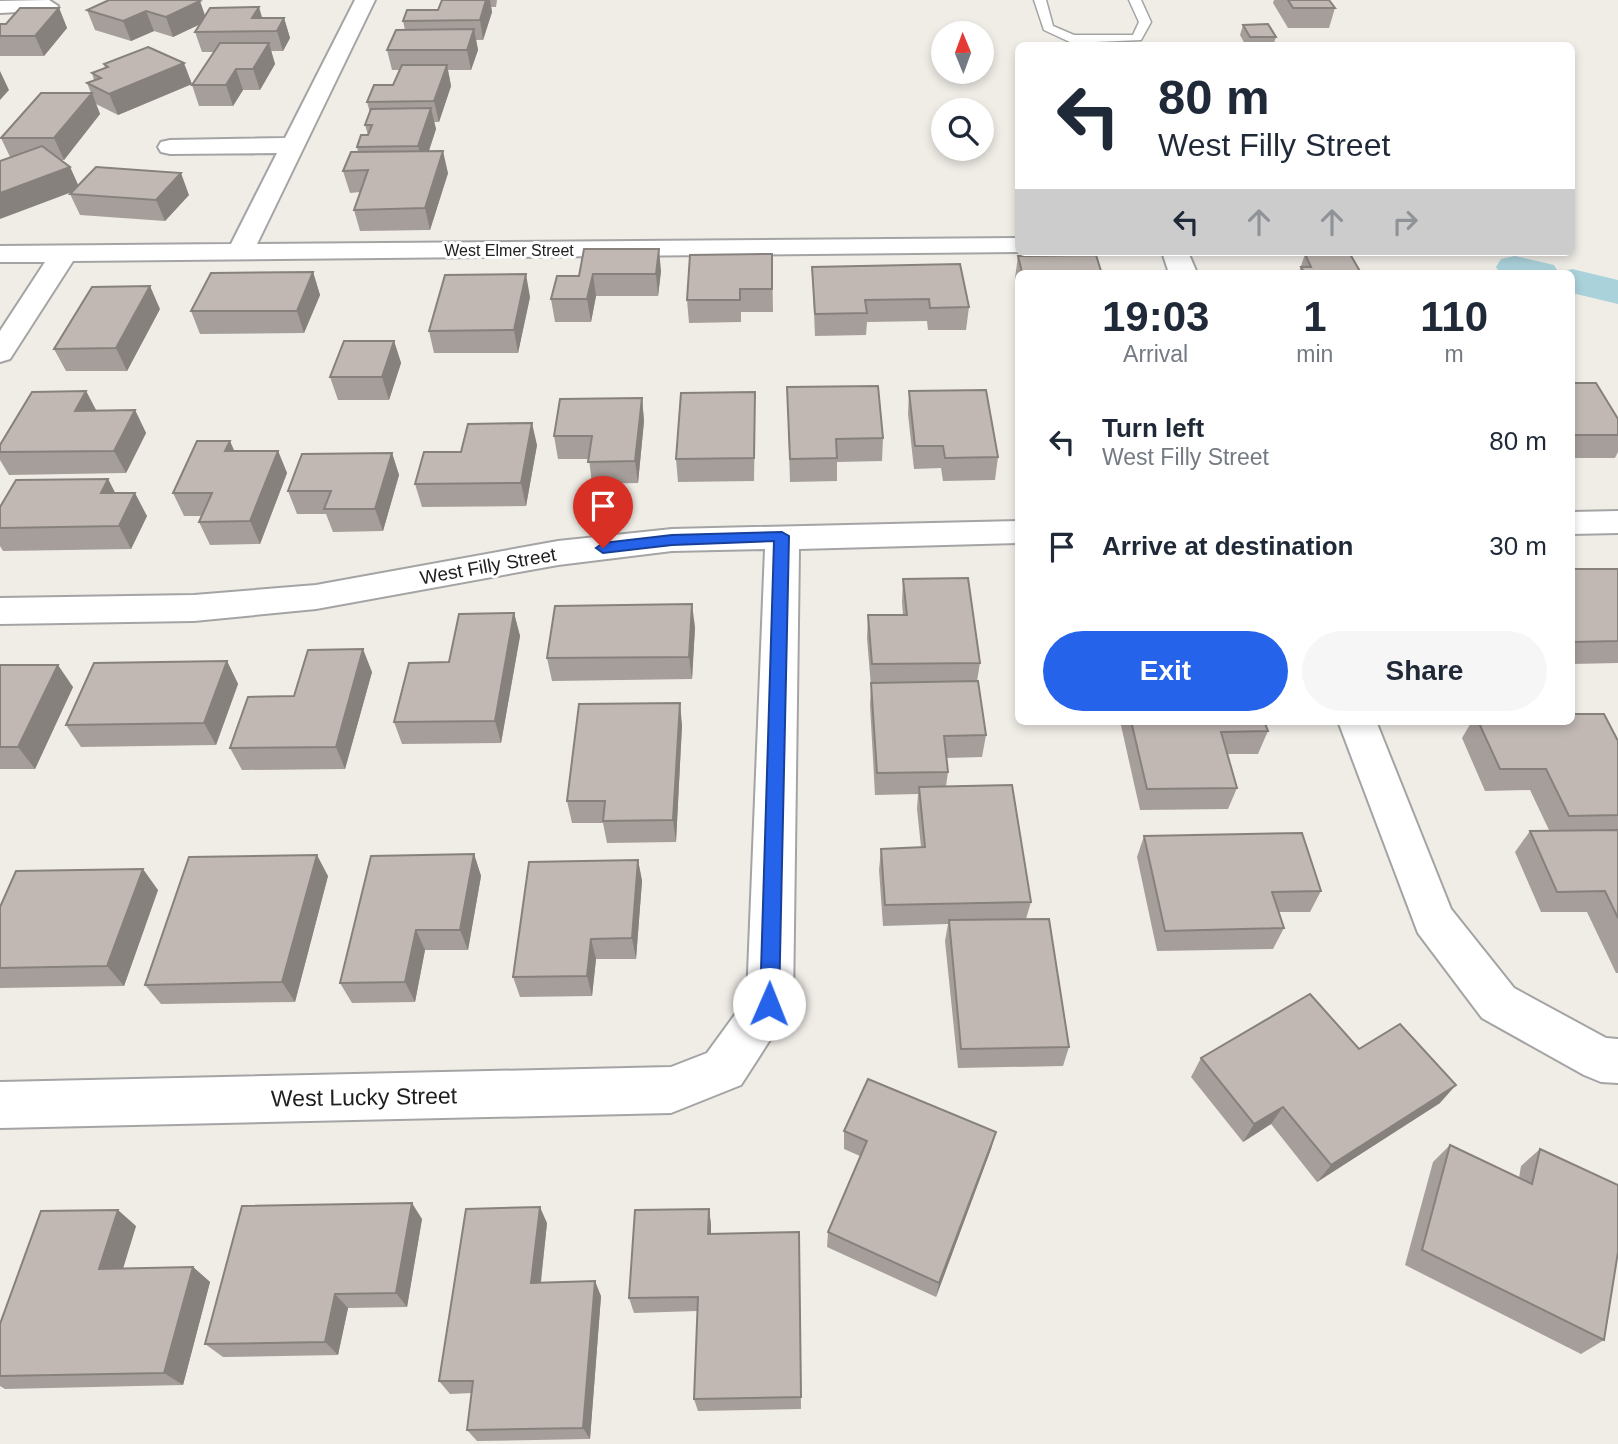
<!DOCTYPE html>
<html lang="en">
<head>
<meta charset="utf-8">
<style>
  :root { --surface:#fff; --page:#f6f6f7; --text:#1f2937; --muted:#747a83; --accent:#2563eb }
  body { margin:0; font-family:Arial,sans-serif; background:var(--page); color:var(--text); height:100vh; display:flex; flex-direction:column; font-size:26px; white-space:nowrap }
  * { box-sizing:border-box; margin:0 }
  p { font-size:23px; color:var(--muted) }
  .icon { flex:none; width:38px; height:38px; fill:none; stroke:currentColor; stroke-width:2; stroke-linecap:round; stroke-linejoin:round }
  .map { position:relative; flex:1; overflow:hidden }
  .side { position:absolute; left:1015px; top:270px; width:560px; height:455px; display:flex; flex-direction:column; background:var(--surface); border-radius:10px; box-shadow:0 4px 10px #0003 }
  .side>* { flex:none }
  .hud { position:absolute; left:1015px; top:42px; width:560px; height:214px; border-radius:10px; box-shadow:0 4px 10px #0003; background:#fff; color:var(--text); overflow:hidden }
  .needle { width:46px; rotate:359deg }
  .buttons { position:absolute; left:931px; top:21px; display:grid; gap:14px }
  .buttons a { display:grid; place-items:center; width:63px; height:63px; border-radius:50%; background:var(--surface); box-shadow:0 4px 10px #0003; font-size:35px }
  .pin { position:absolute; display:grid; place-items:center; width:60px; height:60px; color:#fff; margin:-72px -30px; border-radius:50% 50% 50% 0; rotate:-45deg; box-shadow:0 0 7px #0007 }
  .pin .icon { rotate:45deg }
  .me { position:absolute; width:77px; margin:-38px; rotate:1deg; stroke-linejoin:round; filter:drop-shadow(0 0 5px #0008) }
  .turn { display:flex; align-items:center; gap:24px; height:147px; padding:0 28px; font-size:32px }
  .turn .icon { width:91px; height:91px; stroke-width:2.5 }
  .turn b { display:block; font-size:49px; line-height:60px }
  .lanes { display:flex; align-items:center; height:66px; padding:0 28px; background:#0003; justify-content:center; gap:35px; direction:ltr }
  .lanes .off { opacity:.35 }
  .eta { display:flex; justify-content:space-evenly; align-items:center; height:119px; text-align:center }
  .eta b { font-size:42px; font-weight:700; line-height:49px }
  .action { display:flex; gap:14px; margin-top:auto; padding:14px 28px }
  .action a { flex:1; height:80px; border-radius:42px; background:var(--accent); color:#fff; font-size:28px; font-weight:700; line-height:80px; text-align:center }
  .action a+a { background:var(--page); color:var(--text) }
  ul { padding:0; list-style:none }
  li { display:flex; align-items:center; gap:21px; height:105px; padding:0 28px }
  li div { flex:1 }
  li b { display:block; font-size:26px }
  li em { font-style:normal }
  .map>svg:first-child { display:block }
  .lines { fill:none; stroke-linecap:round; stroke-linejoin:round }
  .canal { fill:#aad2db; fill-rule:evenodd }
  .lane-casing { stroke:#a4a4a4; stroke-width:3 }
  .street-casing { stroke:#a4a4a4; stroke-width:4 }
  .lane { fill:#fff; fill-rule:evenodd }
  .street { fill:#fff; fill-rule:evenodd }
  .wall { fill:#a69e9a }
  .shaded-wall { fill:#87817d }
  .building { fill:#c1b8b3; stroke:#87817d; stroke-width:2 }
  .route { fill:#2563eb; stroke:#184099; stroke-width:2 }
  .labels { text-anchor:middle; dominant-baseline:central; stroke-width:6; stroke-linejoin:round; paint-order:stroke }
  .far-street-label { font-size:16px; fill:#202020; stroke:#fff }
  .street-label { font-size:19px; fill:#202020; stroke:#fff }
  .near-street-label { font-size:23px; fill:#202020; stroke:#fff }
</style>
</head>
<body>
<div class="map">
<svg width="1618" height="1444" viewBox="0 0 1618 1444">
  <rect width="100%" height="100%" fill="#f0ede7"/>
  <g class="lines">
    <path class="canal" d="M1515 256 1554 265 1559 273 1572 269 1618 280V304L1572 293V273H1500L1496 267 1501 259Z"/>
    <defs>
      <path id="lane" d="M1034 0H1046L1053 26 1074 35H1133L1139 22 1129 0H1141L1151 22 1141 40 1072 43 1044 30Z"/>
      <g id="street">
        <path d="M49 0 58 6 55 10 0 13V1Z"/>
        <path d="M355 0H375L257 244 1018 238V252H1026L73 261 10 359 0 362V331L45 262H0V246L231 244 277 153 170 154 161 152 158 147 161 142 170 140 285 138Z"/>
        <path d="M1162 252H1188L1197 273H1169Z"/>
        <path d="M1618 511V533L1572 534V512Z"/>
        <path d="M1018 521V543L799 549 793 1004 741 1085 671 1113 0 1128V1082L671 1067 707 1053 747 998 765 549 672 551 558 565 316 609 194 621 0 624V598L194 595 316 585 558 541 672 529Z"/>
        <path d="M1338 721H1376L1451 909 1514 988 1606 1038 1618 1039V1083L1601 1082 1584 1075 1482 1018 1418 933Z"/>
      </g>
    </defs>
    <use href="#lane" class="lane-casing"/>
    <use href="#street" class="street-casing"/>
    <use href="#lane" class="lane"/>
    <use href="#street" class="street"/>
  </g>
  <g class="wall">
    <path d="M109 0 205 16 284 18 290 38 283 51H271L275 64 260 90H243L233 106H199L192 85 214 52H202L195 32 200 24 173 37 154 31 131 41 95 30 87 10Z"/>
    <path d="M442 0H497L496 7H491L492 12 483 40H476L478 50 471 70H448L451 86 439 122H434L436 129 429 151 448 173 430 230 360 231 354 210 360 192 350 193 343 171 358 152 357 147 368 135 365 125 370 113 367 102 393 85 399 70H392L387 50 405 30 403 21 438 10Z"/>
    <path d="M1274 0H1329L1335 8 1329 28H1288L1273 3Z"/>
    <path d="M59 8 67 28 44 56H0V24H6Z"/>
    <path d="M1243 25 1276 37 1273 46H1246L1240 35Z"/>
    <path d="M104 64 192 84 118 115 96 104 100 114 64 160H60L70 167 78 185 189 195 165 221 80 215 70 194 72 192 10 157 1 138 91 93 87 83 94 80 92 73 105 68Z"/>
    <path d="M584 249 661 271 658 296H596L591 322H555L551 299 579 276Z"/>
    <path d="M772 254 773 312H741V322L689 323 687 300Z"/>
    <path d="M1305 254 1361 273H1275L1299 272Z"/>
    <path d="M1018 256 1101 271V273H1018V294L1015 278Z"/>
    <path d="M812 267 969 307 966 330H928L927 321 867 322 866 335 815 336Z"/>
    <path d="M313 272 320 295 304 333 200 334 191 311Z"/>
    <path d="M530 297 518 353H434L429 331Z"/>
    <path d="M160 309 127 371H66L54 349Z"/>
    <path d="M394 341 401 363 389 400H338L330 377Z"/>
    <path d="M1572 383 1618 419V452L1615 458H1572Z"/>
    <path d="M787 387 883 438 882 461 837 462V481L790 482Z"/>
    <path d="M86 391 96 410H135L146 433 126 473 9 475 0 460V445Z"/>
    <path d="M909 391 998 457 995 480 943 481 941 468 914 469 908 414Z"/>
    <path d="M755 392V415L754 481 678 482 676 459Z"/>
    <path d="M642 398 644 421 638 483 592 484 589 459H558L554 436Z"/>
    <path d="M537 445 526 506 422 507 415 484 461 452Z"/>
    <path d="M234 451H278L287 473 260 544 210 545 199 522 202 516H184L173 493Z"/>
    <path d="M392 453 399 475 383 531 333 532 326 514H297L288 491Z"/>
    <path d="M108 479 115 493 147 516 131 549 3 551 0 546V528Z"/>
    <path d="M1572 569H1618V663L1572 664Z"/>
    <path d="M903 579 980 663 977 681 986 735 982 757 946 758 948 772 946 786 1031 902 1026 919 1069 1047 1063 1066 958 1068 945 941 948 924 883 926 879 870 881 849 921 847 917 809 918 794 875 795 870 705 871 687 867 638 868 615H903L902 602Z"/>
    <path d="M514 613 520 636 501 743 402 744 394 722 449 662Z"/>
    <path d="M695 627 692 679 552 681 547 658Z"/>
    <path d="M227 661 238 684 216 745 81 747 66 725Z"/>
    <path d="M0 665 73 687 35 769H0Z"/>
    <path d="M372 672 345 769 242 770 230 748 294 696Z"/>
    <path d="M1120 721H1264L1268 731 1258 754H1227L1237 788 1228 809 1140 810Z"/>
    <path d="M1472 721H1572L1618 741V973H1616L1587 912H1541L1515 852 1530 831 1549 830 1530 790 1485 791 1462 738Z"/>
    <path d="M682 725 676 842 607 843 603 823H572L567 801Z"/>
    <path d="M1144 836 1321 891 1310 912H1279L1284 928 1273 949 1157 951 1137 857Z"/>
    <path d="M474 854 481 876 468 950H425L415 1002 352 1003 340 983Z"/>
    <path d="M638 860 642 881 636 959H596L592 996 520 997 513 977Z"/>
    <path d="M328 876 295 1002 161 1004 145 985Z"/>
    <path d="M158 890 124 986 0 988V907Z"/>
    <path d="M1359 1049 1440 1103 1317 1182 1271 1124 1243 1142 1191 1077 1201 1058Z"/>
    <path d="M844 1131 996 1132 991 1149 936 1297 827 1247 828 1232 860 1156 844 1149Z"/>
    <path d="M1450 1145 1519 1178 1521 1166 1540 1149 1604 1340 1581 1354 1405 1265 1433 1162Z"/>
    <path d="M709 1209 711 1225V1234L799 1232 801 1409 698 1411 694 1399 698 1311 634 1313 629 1298Z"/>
    <path d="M422 1219 407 1307 348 1308 338 1355 223 1357 205 1344Z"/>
    <path d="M547 1223 541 1282 601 1296 590 1439 477 1441 467 1430 472 1393 450 1394 439 1381Z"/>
    <path d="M136 1226 123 1269 193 1267 210 1282 183 1385 5 1389 0 1386V1324Z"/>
  </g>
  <g class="shaded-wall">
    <path d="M486 0H490L492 12 483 40 480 20Z"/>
    <path d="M200 1 207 21 173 37 166 17Z"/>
    <path d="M259 7 265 27 252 18Z"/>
    <path d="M59 8 67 28 44 56 35 36Z"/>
    <path d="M146 11 154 31 131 41 123 21Z"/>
    <path d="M284 18 290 38 283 51 277 31Z"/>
    <path d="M474 29 478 50 471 70 467 50Z"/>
    <path d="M269 43 275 64 260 90 253 69Z"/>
    <path d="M184 63 192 84 118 115 109 94Z"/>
    <path d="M447 65 451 86 439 122 434 101Z"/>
    <path d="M236 69 243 90 233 106 226 85Z"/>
    <path d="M0 71 9 90 0 100Z"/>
    <path d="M92 93 100 114 64 160 54 138Z"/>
    <path d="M431 108 436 129 423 168 418 146Z"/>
    <path d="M443 151 448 173 430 230 425 208Z"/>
    <path d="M70 167 80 189 0 219V193Z"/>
    <path d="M181 173 189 195 165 221 156 200Z"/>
    <path d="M659 249 661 271 658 296 656 274Z"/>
    <path d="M313 272 320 295 304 333 297 311Z"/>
    <path d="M526 274 530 297 518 353 514 330Z"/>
    <path d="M593 274 596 296 591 322 587 299Z"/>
    <path d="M150 286 160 309 127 371 116 348Z"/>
    <path d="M394 341 401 363 389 400 382 377Z"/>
    <path d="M86 391 98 414 75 411Z"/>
    <path d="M642 398 644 421 638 483 635 461Z"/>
    <path d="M135 410 146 433 126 473 114 451Z"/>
    <path d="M532 423 537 445 526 506 521 483Z"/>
    <path d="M230 441 240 464 225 451Z"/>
    <path d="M278 451 287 473 260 544 250 521Z"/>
    <path d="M392 453 399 475 383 531 375 509Z"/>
    <path d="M108 479 120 502 101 493Z"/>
    <path d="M135 493 147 516 131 549 119 526Z"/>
    <path d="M692 604 695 627 692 679 689 657Z"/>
    <path d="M514 613 520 636 501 743 495 721Z"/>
    <path d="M363 649 372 672 345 769 336 747Z"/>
    <path d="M227 661 238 684 216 745 204 723Z"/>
    <path d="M58 665 73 687 35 769 18 747Z"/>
    <path d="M680 703 682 725 676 842 673 820Z"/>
    <path d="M474 854 481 876 468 950 460 930Z"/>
    <path d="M317 855 328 876 295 1002 282 982Z"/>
    <path d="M638 860 642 881 636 959 632 938Z"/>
    <path d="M143 869 158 890 124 986 107 966Z"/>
    <path d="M416 930 425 950 415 1002 405 982Z"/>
    <path d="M591 939 596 959 592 996 587 976Z"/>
    <path d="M1456 1085 1440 1103 1317 1182 1331 1165Z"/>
    <path d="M1283 1107 1271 1124 1243 1142 1254 1124Z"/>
    <path d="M996 1132 991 1149 936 1297 939 1283Z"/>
    <path d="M412 1203 422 1219 407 1307 396 1293Z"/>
    <path d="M540 1207 547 1223 539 1297 531 1283Z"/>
    <path d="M709 1209 711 1225V1249L708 1234Z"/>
    <path d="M118 1210 136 1226 118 1284 99 1269Z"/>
    <path d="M193 1267 210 1282 183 1385 164 1373Z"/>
    <path d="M595 1281 601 1296 590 1439 583 1428Z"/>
    <path d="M335 1294 348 1308 338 1355 325 1342Z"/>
  </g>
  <g class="building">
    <path d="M109 0H196L200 1 166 17 146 11 123 21 87 10Z"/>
    <path d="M442 0H486L480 20 403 21 407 10H438Z"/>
    <path d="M1288 0H1329L1335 8H1293Z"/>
    <path d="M259 7 252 18H284L277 31 195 32 210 8Z"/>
    <path d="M20 8H59L35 36H0V24H6Z"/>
    <path d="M1268 24 1276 37H1250L1243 25Z"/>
    <path d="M474 29 467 50H387L396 30Z"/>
    <path d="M220 43H269L253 69H236L226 85H192Z"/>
    <path d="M148 47 184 63 109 94 87 83 101 78 92 73 108 67 104 64Z"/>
    <path d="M402 65H447L434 101 367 102 374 85H393Z"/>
    <path d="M41 93H92L54 138H1Z"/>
    <path d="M431 108 418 146 357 147 361 135H368L372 125H365L371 109Z"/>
    <path d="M42 146 70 167 0 193V161Z"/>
    <path d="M443 151 425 208 354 210 368 170 343 171 351 152Z"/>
    <path d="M96 167 181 173 156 200 70 194Z"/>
    <path d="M584 249H659L656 274H593L587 299H551L557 276H579Z"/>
    <path d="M772 254V289H740V300H687L690 255Z"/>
    <path d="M1305 254H1350L1361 273H1276L1275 272H1304L1301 267H1311Z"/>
    <path d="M1096 255 1101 271 1096 273H1026V272H1022L1018 256Z"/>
    <path d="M960 264 969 307 930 308 929 299 865 300 867 313 815 314 812 267Z"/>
    <path d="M313 272 297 311H191L211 273Z"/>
    <path d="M526 274 514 330 429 331 445 275Z"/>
    <path d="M150 286 116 348 54 349 92 287Z"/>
    <path d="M344 341H394L382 377H330Z"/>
    <path d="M1572 383H1596L1618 419V435H1572Z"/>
    <path d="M878 386 883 438 836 439 837 458 790 459 787 387Z"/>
    <path d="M986 390 998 457 945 458 943 446H915L909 391Z"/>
    <path d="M86 391 75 411 135 410 114 451 0 452V445L32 392Z"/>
    <path d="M755 392 754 458 676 459 681 393Z"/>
    <path d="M642 398 635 461 588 462 592 436H554L560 399Z"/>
    <path d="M532 423 521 483 415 484 424 452H461L468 424Z"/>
    <path d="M197 441H230L225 451H278L250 521 199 522 212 493H173Z"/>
    <path d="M392 453 375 509H324L331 491H288L302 454Z"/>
    <path d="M108 479 101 493H135L119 526 0 528V507L16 480Z"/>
    <path d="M1572 569H1618V641L1572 642Z"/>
    <path d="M968 578 980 663 872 664 868 615H907L903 579Z"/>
    <path d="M692 604 689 657 547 658 555 606Z"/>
    <path d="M514 613 495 721 394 722 409 663 449 662 459 614Z"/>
    <path d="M363 649 336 747 230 748 248 697 294 696 308 650Z"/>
    <path d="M227 661 204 723 66 725 94 663Z"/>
    <path d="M0 665H58L18 747H0Z"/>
    <path d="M978 681 986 735 944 736 948 772 877 773 871 683Z"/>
    <path d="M680 703 673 820 603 821 605 801H567L579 704Z"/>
    <path d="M1572 714H1604L1618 741V815L1569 816 1546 769H1500L1478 721H1572Z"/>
    <path d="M1131 721H1264L1268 731 1221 732 1237 788 1147 789Z"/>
    <path d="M1012 785 1031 902 885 905 881 849 925 847 919 787Z"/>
    <path d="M1618 830V918L1605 891 1557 892 1530 831Z"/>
    <path d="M1302 833 1321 891 1272 892 1284 928 1165 931 1144 836Z"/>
    <path d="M474 854 460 930H416L405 982 340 983 371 856Z"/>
    <path d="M317 855 282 982 145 985 189 857Z"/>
    <path d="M638 860 632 938 591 939 587 976 513 977 529 862Z"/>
    <path d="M143 869 107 966 0 968V907L16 871Z"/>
    <path d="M1049 919 1069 1047 961 1049 949 920Z"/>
    <path d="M1310 994 1359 1049 1400 1024 1456 1085 1331 1165 1283 1107 1254 1124 1201 1058Z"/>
    <path d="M868 1079 996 1132 939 1283 828 1232 867 1141 844 1131Z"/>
    <path d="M1450 1145 1532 1184 1540 1149 1618 1185V1252L1604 1340 1422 1250Z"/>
    <path d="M412 1203 396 1293 335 1294 325 1342 205 1344 242 1206Z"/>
    <path d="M540 1207 531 1283 595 1281 583 1428 467 1430 473 1381H439L466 1209Z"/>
    <path d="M709 1209 708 1234 799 1232 801 1397 694 1399 698 1297 629 1298 635 1210Z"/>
    <path d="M118 1210 99 1269 193 1267 164 1373 0 1376V1324L41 1211Z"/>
  </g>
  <path class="route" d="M782 532 789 536 779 1004 776 1010 769 1012 763 1010 760 1004 774 541 672 545 603 553 596 548 603 543 672 535Z"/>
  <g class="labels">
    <g class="far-street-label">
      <text x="509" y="250">West Elmer Street</text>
    </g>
    <g class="street-label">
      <text transform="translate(488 566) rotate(-10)">West Filly Street</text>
    </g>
    <g class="near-street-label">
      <text transform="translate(364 1097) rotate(-1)">West Lucky Street</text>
    </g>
  </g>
</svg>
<div class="buttons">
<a><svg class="needle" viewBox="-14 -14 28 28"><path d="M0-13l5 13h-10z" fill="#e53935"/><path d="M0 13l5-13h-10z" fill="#747a83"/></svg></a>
<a><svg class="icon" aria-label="search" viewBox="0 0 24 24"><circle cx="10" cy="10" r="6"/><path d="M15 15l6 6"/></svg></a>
</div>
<div class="pin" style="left:603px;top:548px;background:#d93025"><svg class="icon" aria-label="arrive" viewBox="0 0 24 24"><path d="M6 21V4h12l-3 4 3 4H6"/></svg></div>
<svg class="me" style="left:769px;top:1004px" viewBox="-20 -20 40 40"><circle r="19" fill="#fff"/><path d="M0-13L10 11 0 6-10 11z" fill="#2563eb"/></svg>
<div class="hud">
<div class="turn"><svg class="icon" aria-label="left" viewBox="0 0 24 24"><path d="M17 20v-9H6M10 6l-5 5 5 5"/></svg><div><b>80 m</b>West Filly Street</div></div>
<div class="lanes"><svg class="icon" aria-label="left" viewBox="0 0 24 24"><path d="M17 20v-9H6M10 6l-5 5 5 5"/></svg><svg class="icon off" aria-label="ahead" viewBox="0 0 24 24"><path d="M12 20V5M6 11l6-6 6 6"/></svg><svg class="icon off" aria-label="ahead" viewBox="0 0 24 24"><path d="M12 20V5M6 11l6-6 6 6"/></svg><svg class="icon off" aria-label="right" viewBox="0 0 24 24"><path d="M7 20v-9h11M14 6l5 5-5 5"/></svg></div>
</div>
<section class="side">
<div class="eta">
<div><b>19:03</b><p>Arrival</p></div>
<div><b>1</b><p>min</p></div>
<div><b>110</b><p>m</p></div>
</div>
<ul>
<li><svg class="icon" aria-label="left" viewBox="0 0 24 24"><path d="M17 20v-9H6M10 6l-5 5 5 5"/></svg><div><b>Turn left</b><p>West Filly Street</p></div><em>80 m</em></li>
<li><svg class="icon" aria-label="arrive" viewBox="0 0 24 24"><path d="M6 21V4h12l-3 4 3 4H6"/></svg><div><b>Arrive at destination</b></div><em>30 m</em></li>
</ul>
<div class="action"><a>Exit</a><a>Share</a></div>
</section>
</div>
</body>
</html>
